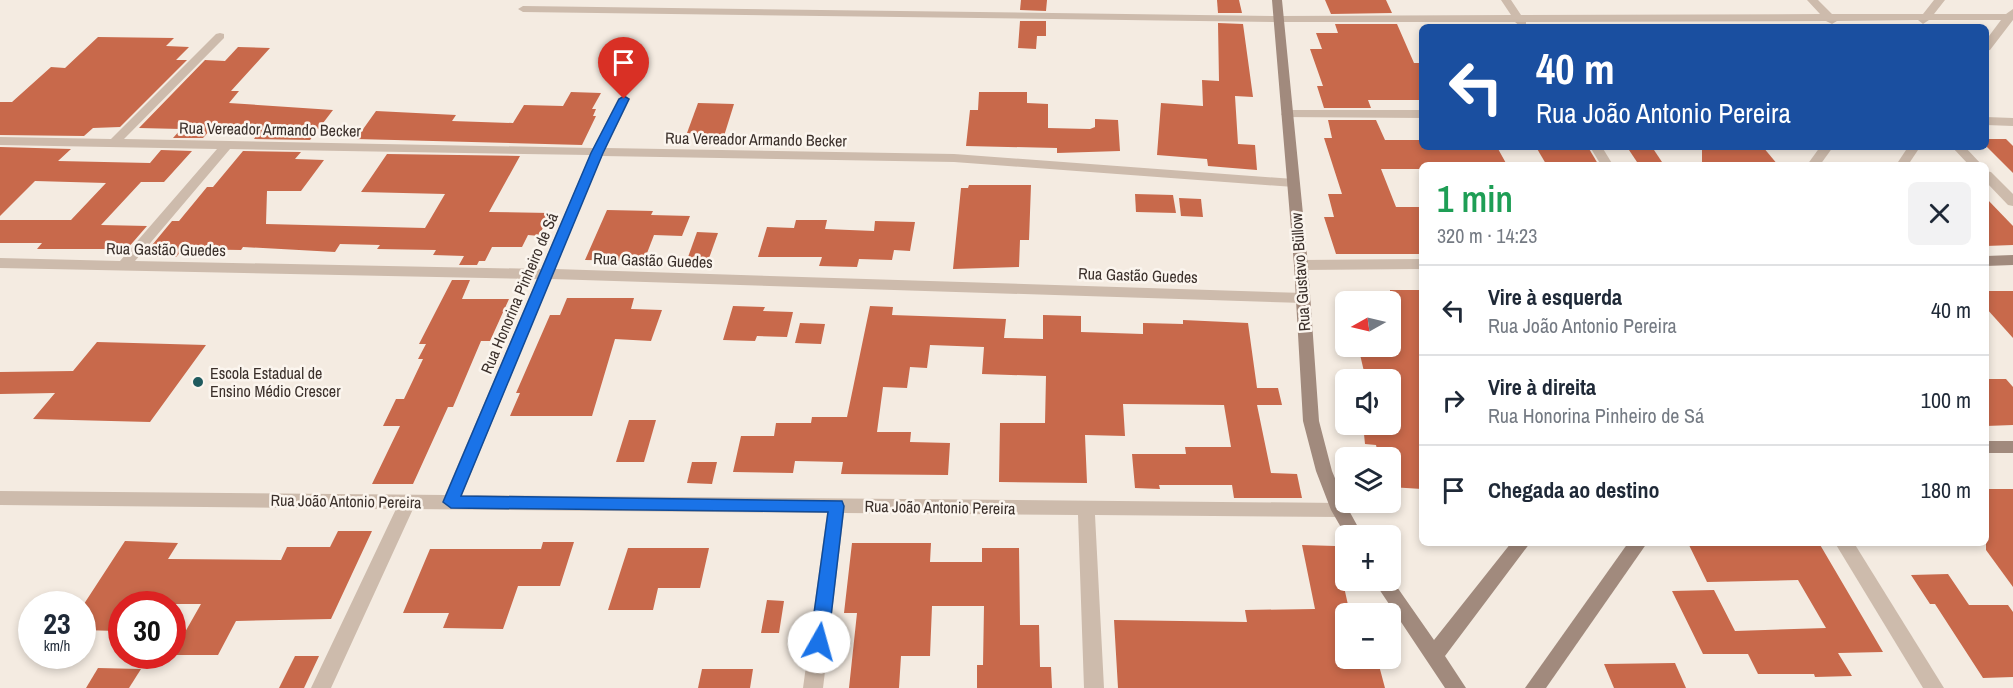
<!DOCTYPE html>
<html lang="pt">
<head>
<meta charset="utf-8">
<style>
  :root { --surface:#fff; --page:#f2f2f3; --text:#1f2937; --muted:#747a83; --line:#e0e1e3 }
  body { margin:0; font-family:"Archivo Narrow",sans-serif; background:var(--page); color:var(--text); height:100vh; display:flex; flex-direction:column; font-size:22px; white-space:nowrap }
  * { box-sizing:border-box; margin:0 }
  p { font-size:20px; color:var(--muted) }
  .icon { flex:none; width:33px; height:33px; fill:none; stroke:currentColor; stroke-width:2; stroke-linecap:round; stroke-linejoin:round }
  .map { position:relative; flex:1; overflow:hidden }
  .drawer { position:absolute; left:1419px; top:162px; width:570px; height:384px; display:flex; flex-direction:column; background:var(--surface); border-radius:9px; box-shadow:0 3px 9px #0003 }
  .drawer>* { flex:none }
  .top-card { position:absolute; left:1419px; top:24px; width:570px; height:126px; border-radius:9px; box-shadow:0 3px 9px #0003; background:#1a4fa0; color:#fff; overflow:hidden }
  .needle { width:39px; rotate:262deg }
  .buttons { position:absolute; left:1335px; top:291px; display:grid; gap:12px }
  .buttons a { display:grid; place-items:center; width:66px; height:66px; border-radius:9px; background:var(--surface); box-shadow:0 3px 9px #0003; font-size:30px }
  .speed { position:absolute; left:18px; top:591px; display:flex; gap:12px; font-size:30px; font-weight:700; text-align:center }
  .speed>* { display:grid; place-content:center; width:78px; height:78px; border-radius:50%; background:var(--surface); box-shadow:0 3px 9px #0003; line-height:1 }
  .speed small { font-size:15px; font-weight:400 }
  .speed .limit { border:9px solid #d22; background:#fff; color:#111 }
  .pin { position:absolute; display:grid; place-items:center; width:51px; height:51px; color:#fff; margin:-62px -26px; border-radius:50% 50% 50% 0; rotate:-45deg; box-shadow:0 0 6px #0007 }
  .pin .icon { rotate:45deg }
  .me { position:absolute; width:66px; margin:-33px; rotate:7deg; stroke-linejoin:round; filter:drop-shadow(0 0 4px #0008) }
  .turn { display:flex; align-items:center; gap:21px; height:126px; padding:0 18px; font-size:27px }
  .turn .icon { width:78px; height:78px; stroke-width:2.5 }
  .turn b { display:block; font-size:42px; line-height:51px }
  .round { display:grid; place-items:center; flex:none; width:63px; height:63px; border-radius:9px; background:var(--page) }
  .headline { display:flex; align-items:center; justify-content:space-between; height:102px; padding:0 18px }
  h1 { font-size:36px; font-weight:600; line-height:45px; color:#1e9e55 }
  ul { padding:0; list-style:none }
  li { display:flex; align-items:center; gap:18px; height:90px; padding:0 18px; border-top:2px solid var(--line) }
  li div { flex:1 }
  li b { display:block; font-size:22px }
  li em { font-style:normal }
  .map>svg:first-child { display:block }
  .building { fill:#c8694b }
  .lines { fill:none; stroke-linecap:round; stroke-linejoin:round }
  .street { fill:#cdbbac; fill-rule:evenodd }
  .secondary { fill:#a18a7d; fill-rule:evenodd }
  .route { fill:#1a73e8; stroke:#114b97; stroke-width:1.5 }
  .poi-dot { fill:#1f5a5e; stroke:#fbf5ee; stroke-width:2 }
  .labels { text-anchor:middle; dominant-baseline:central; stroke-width:5; stroke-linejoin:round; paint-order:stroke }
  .street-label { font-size:16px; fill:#3b302b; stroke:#fbf5ee }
  .poi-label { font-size:16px; fill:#3b302b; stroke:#fbf5ee; text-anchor:start }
</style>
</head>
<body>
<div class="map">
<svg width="2013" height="688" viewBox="0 0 2013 688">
  <rect width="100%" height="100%" fill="#f4ebe1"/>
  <g class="building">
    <path d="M1021 0H1047L1046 11 1020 10Z"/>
    <path d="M1217 0H1239L1242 13H1218Z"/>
    <path d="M1325 0H1386L1392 13 1331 14Z"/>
    <path d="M1020 21H1046V36H1037L1036 49 1018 48Z"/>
    <path d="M1218 23 1243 24 1253 97 1235 96 1238 144 1255 145 1257 170 1208 166 1207 159 1157 155 1161 103 1203 106 1202 80 1219 81Z"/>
    <path d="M1335 24H1397L1414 63H1422V100H1368L1371 108H1324L1317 86H1323L1310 49H1322L1316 33H1338Z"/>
    <path d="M98 37 174 38 166 46 189 47 176 60H187L120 127 93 128 84 136 0 135V102H12L51 67 65 68Z"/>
    <path d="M238 47 270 48 231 91H239L229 103 333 110 310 140 254 139 260 131 211 129 203 138H173L181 129 139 128 205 60 225 61Z"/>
    <path d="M571 92 601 93 592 109H596L593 116H596L582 145 356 139 376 111 456 115 452 121 513 123 524 105 563 106Z"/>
    <path d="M979 92H1027V103L1048 104V128L1090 129 1095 127V119L1118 120 1120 151 1057 153V148L966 146 970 110H978Z"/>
    <path d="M698 103 734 104 724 136 687 133Z"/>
    <path d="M1328 120H1376L1385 140H1422V147H1497L1507 165H1422V169H1381L1396 207H1422V254H1336L1324 217H1334L1328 194H1342L1324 138H1332Z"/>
    <path d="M1986 139H2006L2013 146V173L1986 146Z"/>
    <path d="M0 147 71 149 58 161 150 163 161 150 192 151 164 182H141L101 225 147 226 127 249H37L42 243H0V220H71L106 183 35 181 0 216Z"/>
    <path d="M1536 147H1588L1598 164H1546Z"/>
    <path d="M1627 147H1652L1664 165H1639Z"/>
    <path d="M1763 147 1778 165H1702V148Z"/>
    <path d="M243 151 301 152 295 159 324 160 301 191H267L266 224 425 228 445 194 361 192 387 154 520 156 489 212 550 213 539 236 528 235 522 247H492L485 261H479L477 265H459L464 256 433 255 436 250 377 249 380 245 340 244 335 252 243 247 241 250 183 249 176 257H153L159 250H148L167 227 172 221H179L207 187H213Z"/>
    <path d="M969 185H1031L1029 240H1020L1019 267 953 269 961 188H968Z"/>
    <path d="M1135 194 1173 195 1176 213 1136 212Z"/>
    <path d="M1179 198 1201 199 1203 217 1181 216Z"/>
    <path d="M1986 198 2013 226V245L1986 246Z"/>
    <path d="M607 210 653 211 651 215 690 216 682 236 654 235 644 261 585 260Z"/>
    <path d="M796 220H827L825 229 874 231 875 221 915 222 910 251 894 250 892 260 859 259 857 267 819 266 822 257H758L767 227 794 228Z"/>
    <path d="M697 232 718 233 708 261 687 260Z"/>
    <path d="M452 280H470L462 299H509L490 341H481L453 407H448L413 484H372L400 426H383L396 399H404L423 359H418L426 344H419Z"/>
    <path d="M1390 290H1422V489L1390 487V458H1379L1376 445 1365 444 1363 424H1390V380H1366L1358 346H1390Z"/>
    <path d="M1986 291H2013V338L1986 308Z"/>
    <path d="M567 298H634L631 309 662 310 651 341 615 339 592 416H510L520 393H516L550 315H560Z"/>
    <path d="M733 306 765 307 763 311 793 312 787 337 757 336 755 341 723 340Z"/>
    <path d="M870 306 893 307 892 315 1006 319 1004 338 1043 339V315L1081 316V332L1143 334V323L1183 324V320L1248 323 1257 388H1278L1282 405H1257L1271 473 1297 474 1302 498H1234L1232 485H1159L1160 489 1135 488 1132 454H1186L1185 447H1231L1224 405 1123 404 1125 436 1085 435 1087 483 999 482 1000 423H1045L1046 376 982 374 984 347 930 345 927 368 910 367 907 388 883 387 877 432H911L910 442 950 443 948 475 841 474 843 462 795 461 793 473 733 472 741 436H774L776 423H811L812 417H847Z"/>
    <path d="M800 323 825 324 821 344 795 343Z"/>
    <path d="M97 342 206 345 150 422 33 419 55 393 0 394V372L73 371Z"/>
    <path d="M1986 379H2006L2013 387V425L1986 426Z"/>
    <path d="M629 420H656L644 462H616Z"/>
    <path d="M692 462H717L712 484 687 483Z"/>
    <path d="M1986 489H2013V587L1986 550Z"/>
    <path d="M338 531H372L331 619 236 621 218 655H172L201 604H122V623L117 631 82 630V607L125 541 178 543 168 559 281 560 287 547H330Z"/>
    <path d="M543 542H574L560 586H518L503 629 443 628 449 613H403L430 549H541Z"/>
    <path d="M852 543H931L930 562H982V548H1019L1020 625H1039L1040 667H1051L1052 688H977V665H983L984 606H932L930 656H901L899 688H849L857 613H844Z"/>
    <path d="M1688 543H1819L1883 652 1838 653 1852 676 1815 677 1814 674H1758L1748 654H1703L1672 591 1714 590 1735 631 1826 628 1798 580 1707 582Z"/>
    <path d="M1302 545 1335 546 1350 614H1346V658H1377L1385 688H1118L1114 620 1247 622 1245 610 1315 609Z"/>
    <path d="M628 548H709L700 588H658L653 610H608Z"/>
    <path d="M1948 574 1969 605H2008L2013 612V677L1983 678 1935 604H1930L1911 575Z"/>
    <path d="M767 600 784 601 779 633H761Z"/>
    <path d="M295 656H319L304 688H279Z"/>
    <path d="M1675 663 1686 688H1614L1604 664Z"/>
    <path d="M98 668 141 669 129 688H86Z"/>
    <path d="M702 669H753L750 688H698Z"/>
  </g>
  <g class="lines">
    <g class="street">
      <path d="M1501 0H1511L1521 15 1820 14 1807 0H1818L1832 14H1923L1934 0H1945L1934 14H2006L2013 9V20L1990 50 1986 51V40L2001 20H1929L1923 24 1918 20 1837 21 1832 24 1826 21 1526 22V26L1521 27 1515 22H1279L523 12 518 9 523 6 1279 16 1511 15Z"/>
      <path d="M220 33 224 34V38L124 139 593 148 618 99 624 95 630 99 606 148 954 154 1294 179 1300 183 1294 187 954 162 602 156 555 269 1304 293 1311 298 1304 303 551 279 462 495 1340 503 1346 505 1349 510 1346 515 1340 517 1095 515 1104 688H1084L1078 515 844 513 823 688H803L827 513 413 509 331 688H311L396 509 0 505V491L445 495 537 279 0 268V258L120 261 217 149 0 145V137L111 139 216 34ZM230 149 590 155 541 269 135 261Z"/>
      <path d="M1287 110H1422V118L1283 117 1281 114Z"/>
      <path d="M1986 117 2013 118V126L1986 125Z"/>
      <path d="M1590 147H1602L1613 165H1601Z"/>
      <path d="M1820 147H1833L1820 165H1807Z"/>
      <path d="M1908 147H1920L1908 165H1896Z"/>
      <path d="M1952 147H1965L1982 165H1969Z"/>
      <path d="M1986 171 1991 172 2013 194V206L2008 205 1986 182Z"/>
      <path d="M1422 259V269L1301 270 1294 265 1301 260Z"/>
      <path d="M1835 543H1854L1944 688H1923Z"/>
    </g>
    <g class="secondary">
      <path d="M1272 0H1282L1308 265 1319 421 1332 471 1347 507 1363 536H1346L1331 510 1316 471 1303 421 1294 265Z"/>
      <path d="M2013 255V265L1986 266V256Z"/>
      <rect x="1986" y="441" width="27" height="12"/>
      <path d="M1511 543H1530L1445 656 1466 688H1445L1373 580H1390V577L1434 640Z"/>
      <path d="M1628 543H1647L1546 688H1525Z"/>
    </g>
  </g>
  <path class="route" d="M624 96 629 99 603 153 461 496 842 501 844 506 828 642 825 648 819 650 813 648 810 642 828 512 451 508 443 502 591 153 619 99Z"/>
  <circle class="poi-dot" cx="198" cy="382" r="6"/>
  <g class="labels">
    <g class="street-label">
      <text transform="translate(270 129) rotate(1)">Rua Vereador Armando Becker</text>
      <text transform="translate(756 139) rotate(1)">Rua Vereador Armando Becker</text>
      <text transform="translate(166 249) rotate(1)">Rua Gastão Guedes</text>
      <text transform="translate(653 260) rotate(2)">Rua Gastão Guedes</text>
      <text transform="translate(1300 272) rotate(-94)">Rua Gustavo Büllow</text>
      <text transform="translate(1138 275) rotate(2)">Rua Gastão Guedes</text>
      <text transform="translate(519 293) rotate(-67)">Rua Honorina Pinheiro de Sá</text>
      <text transform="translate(346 501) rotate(1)">Rua João Antonio Pereira</text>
      <text transform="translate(940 507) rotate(1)">Rua João Antonio Pereira</text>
    </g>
    <g class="poi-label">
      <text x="210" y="373">Escola Estadual de<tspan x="210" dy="18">Ensino Médio Crescer</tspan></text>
    </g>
  </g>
</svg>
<div class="buttons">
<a><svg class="needle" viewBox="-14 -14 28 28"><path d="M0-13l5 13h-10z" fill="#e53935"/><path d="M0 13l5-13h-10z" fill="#747a83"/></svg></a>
<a><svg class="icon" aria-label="sound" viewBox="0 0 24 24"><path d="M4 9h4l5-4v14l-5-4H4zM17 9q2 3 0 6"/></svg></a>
<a><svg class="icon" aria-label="layers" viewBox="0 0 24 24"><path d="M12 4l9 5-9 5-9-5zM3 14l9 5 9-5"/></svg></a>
<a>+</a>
<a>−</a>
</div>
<div class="speed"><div>23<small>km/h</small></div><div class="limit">30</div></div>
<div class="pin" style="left:624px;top:99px;background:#d93025"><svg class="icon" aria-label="arrive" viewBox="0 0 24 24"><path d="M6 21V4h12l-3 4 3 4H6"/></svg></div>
<svg class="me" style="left:819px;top:642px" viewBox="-20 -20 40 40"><circle r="19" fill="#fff"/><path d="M0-13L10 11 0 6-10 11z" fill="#1a73e8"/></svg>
<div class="top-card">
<div class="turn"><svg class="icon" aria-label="left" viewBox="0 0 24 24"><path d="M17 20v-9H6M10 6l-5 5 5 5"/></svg><div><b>40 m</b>Rua João Antonio Pereira</div></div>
</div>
<section class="drawer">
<div class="headline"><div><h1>1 min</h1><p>320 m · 14:23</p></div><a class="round"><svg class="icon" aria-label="close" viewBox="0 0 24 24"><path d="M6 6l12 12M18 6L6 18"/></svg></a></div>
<ul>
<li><svg class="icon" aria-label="left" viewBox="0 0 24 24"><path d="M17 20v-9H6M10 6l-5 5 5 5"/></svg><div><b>Vire à esquerda</b><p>Rua João Antonio Pereira</p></div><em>40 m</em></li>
<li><svg class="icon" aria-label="right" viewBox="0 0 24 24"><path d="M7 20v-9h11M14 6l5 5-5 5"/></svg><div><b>Vire à direita</b><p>Rua Honorina Pinheiro de Sá</p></div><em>100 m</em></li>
<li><svg class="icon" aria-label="arrive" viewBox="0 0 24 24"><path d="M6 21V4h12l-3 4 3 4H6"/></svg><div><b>Chegada ao destino</b></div><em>180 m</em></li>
</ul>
</section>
</div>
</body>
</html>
